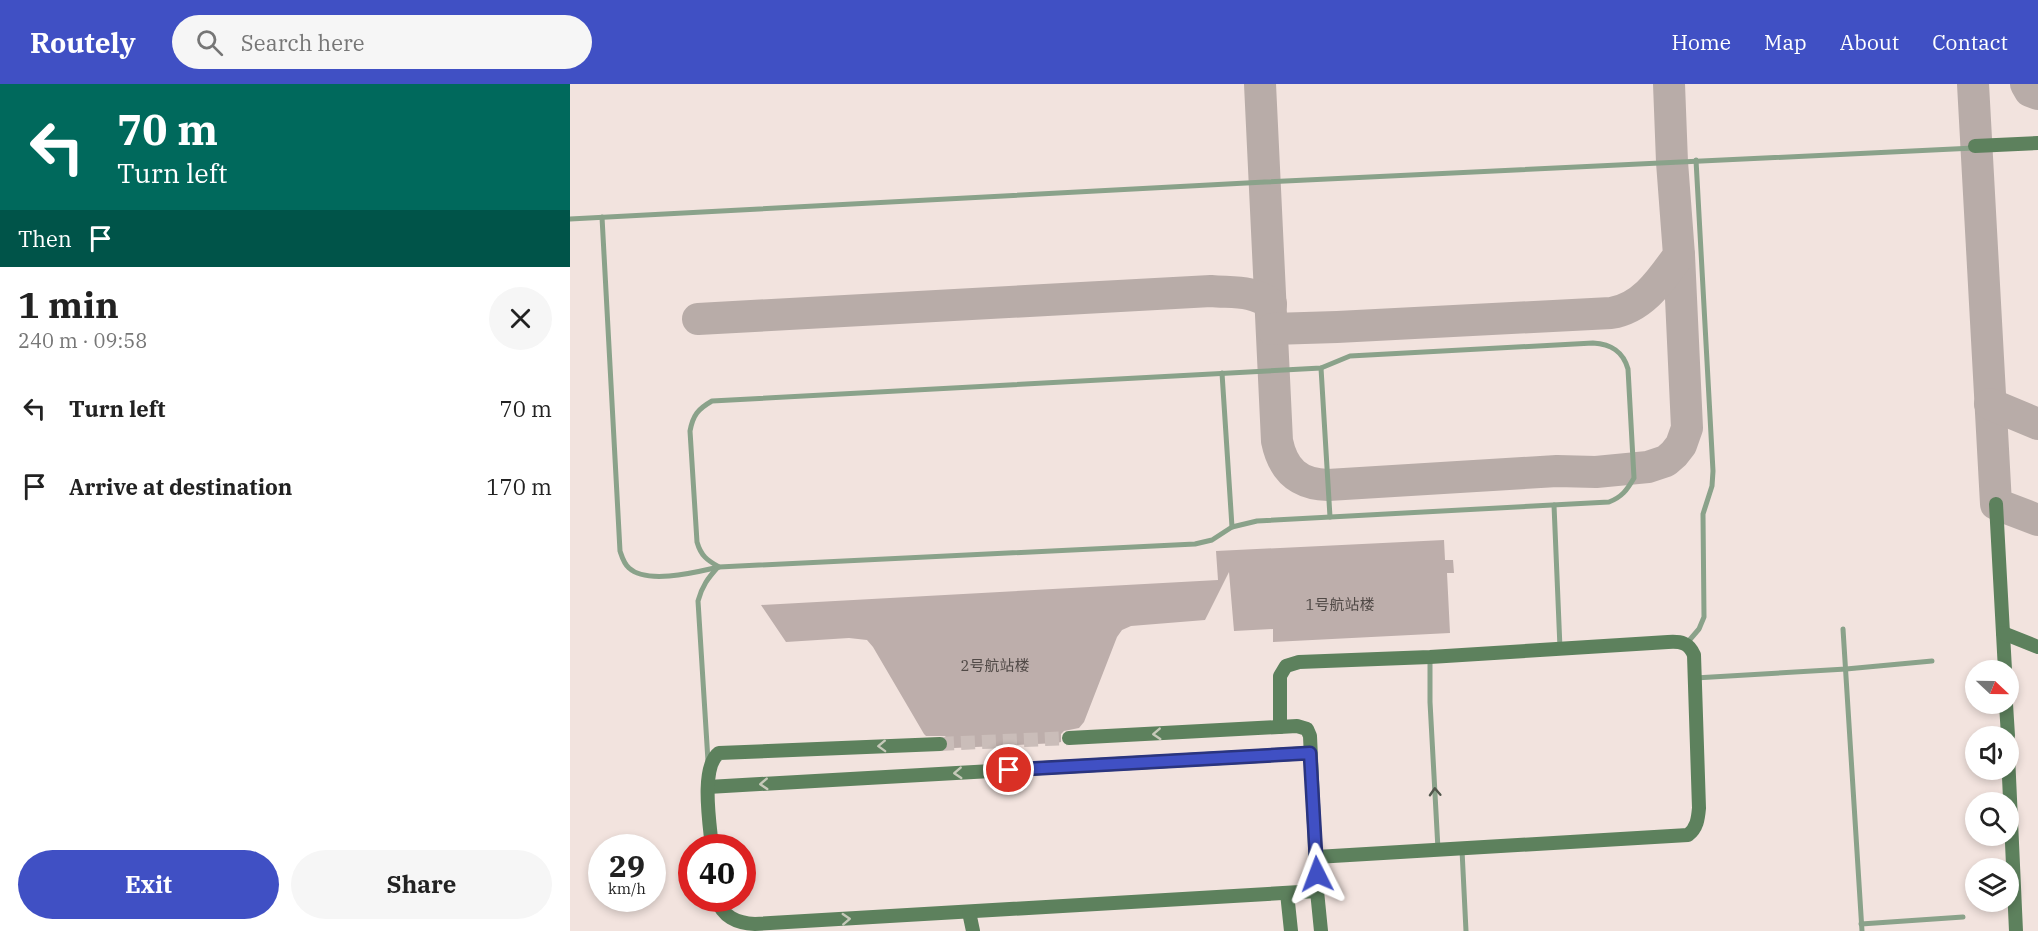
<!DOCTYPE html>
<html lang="en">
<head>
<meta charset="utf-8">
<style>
  :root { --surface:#fff; --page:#f6f6f6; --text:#222; --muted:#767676; --accent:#4050c4 }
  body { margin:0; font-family:"IBM Plex Serif","Noto Sans SC",serif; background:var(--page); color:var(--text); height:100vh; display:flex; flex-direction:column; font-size:22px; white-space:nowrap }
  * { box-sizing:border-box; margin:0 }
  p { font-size:20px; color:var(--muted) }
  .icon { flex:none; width:33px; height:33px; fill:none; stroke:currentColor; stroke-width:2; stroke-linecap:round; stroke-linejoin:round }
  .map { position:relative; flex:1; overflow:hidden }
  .side { display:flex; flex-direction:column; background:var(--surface); width:570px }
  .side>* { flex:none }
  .banner { background:#00695c; color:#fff; overflow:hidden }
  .needle { width:39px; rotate:112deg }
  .buttons { position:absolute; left:1395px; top:576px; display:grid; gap:12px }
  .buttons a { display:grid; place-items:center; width:54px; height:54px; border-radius:50%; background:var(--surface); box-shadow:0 3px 9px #0003; font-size:30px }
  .speed { position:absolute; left:18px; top:750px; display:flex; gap:12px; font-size:30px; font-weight:700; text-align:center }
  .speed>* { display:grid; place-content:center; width:78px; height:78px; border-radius:50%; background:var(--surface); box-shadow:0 3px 9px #0003; line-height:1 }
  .speed small { font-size:15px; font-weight:400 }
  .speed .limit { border:9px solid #d22; background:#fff; color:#111 }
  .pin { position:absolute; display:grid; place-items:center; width:51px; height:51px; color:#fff; margin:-26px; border:3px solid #fff; border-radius:50%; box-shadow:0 2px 6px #0007 }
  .me { position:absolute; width:66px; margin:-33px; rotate:357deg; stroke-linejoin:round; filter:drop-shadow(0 0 4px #0008) }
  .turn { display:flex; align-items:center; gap:21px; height:126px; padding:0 18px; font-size:27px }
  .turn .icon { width:78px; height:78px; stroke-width:2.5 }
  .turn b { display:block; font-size:42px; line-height:51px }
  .then { display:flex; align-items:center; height:57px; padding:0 18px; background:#0003; gap:12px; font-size:22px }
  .round { display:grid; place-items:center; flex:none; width:63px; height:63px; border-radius:32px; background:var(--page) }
  .headline { display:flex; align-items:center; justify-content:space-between; height:102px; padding:0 18px }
  h1 { font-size:36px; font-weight:700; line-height:45px }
  .button { display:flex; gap:12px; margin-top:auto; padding:12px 18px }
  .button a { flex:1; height:69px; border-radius:36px; background:var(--accent); color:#fff; font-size:24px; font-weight:700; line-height:69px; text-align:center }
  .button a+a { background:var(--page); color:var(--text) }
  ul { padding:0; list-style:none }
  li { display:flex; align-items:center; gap:18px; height:78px; padding:0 18px }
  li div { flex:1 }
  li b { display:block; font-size:22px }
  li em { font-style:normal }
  header { display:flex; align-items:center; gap:36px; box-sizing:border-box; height:84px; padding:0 30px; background:var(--accent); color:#fff }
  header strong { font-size:28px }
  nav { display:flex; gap:33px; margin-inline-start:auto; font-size:21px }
  .search { width:420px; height:54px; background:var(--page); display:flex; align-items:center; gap:15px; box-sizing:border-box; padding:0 21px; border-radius:33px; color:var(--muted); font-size:22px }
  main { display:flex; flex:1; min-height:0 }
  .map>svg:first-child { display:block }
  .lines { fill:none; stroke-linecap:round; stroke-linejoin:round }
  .taxiway { stroke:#b8aca8; stroke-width:32 }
  .building { fill:#bdaeab }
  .secondary-tunnel { stroke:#cabdb9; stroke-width:14; stroke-dasharray:14 7; stroke-linecap:butt }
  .lane { stroke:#8aa28a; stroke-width:5 }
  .secondary { stroke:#5d815d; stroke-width:14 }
  .oneway { stroke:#c6c9b9 }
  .oneway2 { stroke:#52584d }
  .route-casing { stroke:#2a347f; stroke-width:15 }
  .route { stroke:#4050c4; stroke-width:10 }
  .labels { text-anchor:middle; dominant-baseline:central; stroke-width:5; stroke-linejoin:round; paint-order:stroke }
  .number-label { font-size:15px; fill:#504946 }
</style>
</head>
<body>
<header>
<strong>Routely</strong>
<div class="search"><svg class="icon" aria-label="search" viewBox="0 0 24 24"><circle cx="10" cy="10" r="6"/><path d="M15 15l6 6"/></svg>Search here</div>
<nav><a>Home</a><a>Map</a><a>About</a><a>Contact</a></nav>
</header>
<main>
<section class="side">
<div class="banner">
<div class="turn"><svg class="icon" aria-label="left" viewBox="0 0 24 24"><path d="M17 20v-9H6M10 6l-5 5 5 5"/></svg><div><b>70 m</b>Turn left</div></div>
<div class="then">Then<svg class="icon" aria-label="arrive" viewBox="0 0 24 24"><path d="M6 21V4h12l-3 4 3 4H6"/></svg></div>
</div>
<div class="headline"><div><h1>1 min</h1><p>240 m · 09:58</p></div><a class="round"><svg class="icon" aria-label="close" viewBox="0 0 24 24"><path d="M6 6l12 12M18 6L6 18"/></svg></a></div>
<ul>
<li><svg class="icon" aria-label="left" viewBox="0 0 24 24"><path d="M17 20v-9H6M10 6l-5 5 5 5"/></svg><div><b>Turn left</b></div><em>70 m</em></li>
<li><svg class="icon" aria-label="arrive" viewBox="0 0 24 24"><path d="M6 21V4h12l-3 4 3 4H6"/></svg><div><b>Arrive at destination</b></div><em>170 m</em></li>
</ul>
<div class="button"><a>Exit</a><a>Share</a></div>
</section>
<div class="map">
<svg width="1468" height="847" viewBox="0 0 1468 847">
  <rect width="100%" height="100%" fill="#f2e3de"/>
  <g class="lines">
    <g class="taxiway">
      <path d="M690 0 707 357C713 386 728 400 758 401L987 387 1026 388 1078 383 1096 377 1104 370 1111 361 1117 344 1109 171"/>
      <path d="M1403 0 1426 420 1468 436"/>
      <path d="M1456 0 1460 7 1468 10"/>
      <path d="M128 235 641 207C663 209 683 206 701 220"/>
      <path d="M702 245 767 243 1041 229C1073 224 1091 196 1109 171L1102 78 1099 0"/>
      <path d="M1420 320 1468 340"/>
    </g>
  </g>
  <path class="building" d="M874 456 875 476H883L884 489H877L880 549 703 558V545L664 547 659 488 635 536 561 542 552 546 547 553 514 638 509 644 494 647 491 650V658L487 659 384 664 378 663V656L375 652H356L354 650 303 563 297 556 279 554 216 558 191 521 648 496 646 467Z"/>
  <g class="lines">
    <path class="secondary-tunnel" d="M370 660 499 654"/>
    <g class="lane">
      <path d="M32 133 50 467C52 473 54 480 59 484 77 501 127 488 149 483"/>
      <path d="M0 135 695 98 1404 64"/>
      <path d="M1023 259C1041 260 1053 267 1058 285L1064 394C1057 406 1052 413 1039 418L687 437 662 443 642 456 625 460 149 483C137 476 131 472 127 458L120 347C123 331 128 325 142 317L751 284 780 272Z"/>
      <path d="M751 284 760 433"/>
      <path d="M652 289 662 443"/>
      <path d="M984 421 990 564"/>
      <path d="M1273 545 1292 847"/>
      <path d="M1117 559 1129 545 1134 533 1133 430 1142 402 1143 387 1126 76"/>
      <path d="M860 573V618L868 765"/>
      <path d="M1125 594 1276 585 1362 577"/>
      <path d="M138 677 128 517C132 502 138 494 148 483"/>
      <path d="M892 766 896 847"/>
      <path d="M1291 840 1393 833"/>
    </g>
    <g class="secondary">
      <path d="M1405 62 1468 59"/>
      <path d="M1426 420 1435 586"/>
      <path d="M1433 549 1468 563"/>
      <path d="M1436 620 1438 652"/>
      <path d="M710 643V592L716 582 729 578 860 573 1098 558C1111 557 1119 559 1124 571L1129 724C1128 735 1127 744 1118 751L746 773"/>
      <path d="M499 654 727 642 737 645 740 652 747 807 751 847"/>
      <path d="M1438 671 1446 847"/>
      <path d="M138 703 740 669"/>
      <path d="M142 764C140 741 130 683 149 669L370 660"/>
      <path d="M717 809 721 847"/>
      <path d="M146 814C153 833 166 839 185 840L747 807"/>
      <path d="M399 828 403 847"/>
    </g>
  </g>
  <defs><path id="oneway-chevron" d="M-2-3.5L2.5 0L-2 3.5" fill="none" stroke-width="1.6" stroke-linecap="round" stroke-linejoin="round" transform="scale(1.5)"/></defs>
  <g class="oneway">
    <use href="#oneway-chevron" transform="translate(587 650) rotate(177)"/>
    <use href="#oneway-chevron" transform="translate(312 662) rotate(178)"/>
    <use href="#oneway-chevron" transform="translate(388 689) rotate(177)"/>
    <use href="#oneway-chevron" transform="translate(194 700) rotate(177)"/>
    <use href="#oneway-chevron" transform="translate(276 835) rotate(-3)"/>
  </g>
  <use class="oneway2" href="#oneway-chevron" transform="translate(865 708) rotate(-93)"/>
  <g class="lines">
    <defs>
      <path id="route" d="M439 686 740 669 747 790"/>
    </defs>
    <use href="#route" class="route-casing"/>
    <use href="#route" class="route"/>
  </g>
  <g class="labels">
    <g class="number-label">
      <text x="770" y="520">1号航站楼</text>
      <text x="425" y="581">2号航站楼</text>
    </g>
  </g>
</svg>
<div class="buttons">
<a><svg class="needle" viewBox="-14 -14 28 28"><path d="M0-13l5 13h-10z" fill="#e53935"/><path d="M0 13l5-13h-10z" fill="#767676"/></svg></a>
<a><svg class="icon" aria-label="sound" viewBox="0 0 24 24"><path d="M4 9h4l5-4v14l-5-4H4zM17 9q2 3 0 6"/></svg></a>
<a><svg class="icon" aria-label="search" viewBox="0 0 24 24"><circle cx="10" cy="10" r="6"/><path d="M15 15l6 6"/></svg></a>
<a><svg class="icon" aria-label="layers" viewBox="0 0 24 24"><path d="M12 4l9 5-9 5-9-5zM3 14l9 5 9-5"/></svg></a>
</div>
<div class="speed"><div>29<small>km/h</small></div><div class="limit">40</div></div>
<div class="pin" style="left:439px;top:686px;background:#d93025"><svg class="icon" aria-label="arrive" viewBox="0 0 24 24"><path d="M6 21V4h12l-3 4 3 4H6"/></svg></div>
<svg class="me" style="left:747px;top:790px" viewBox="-20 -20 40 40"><path d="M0-17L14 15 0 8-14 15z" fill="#4050c4" stroke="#fff" stroke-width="4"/></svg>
</div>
</main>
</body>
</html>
